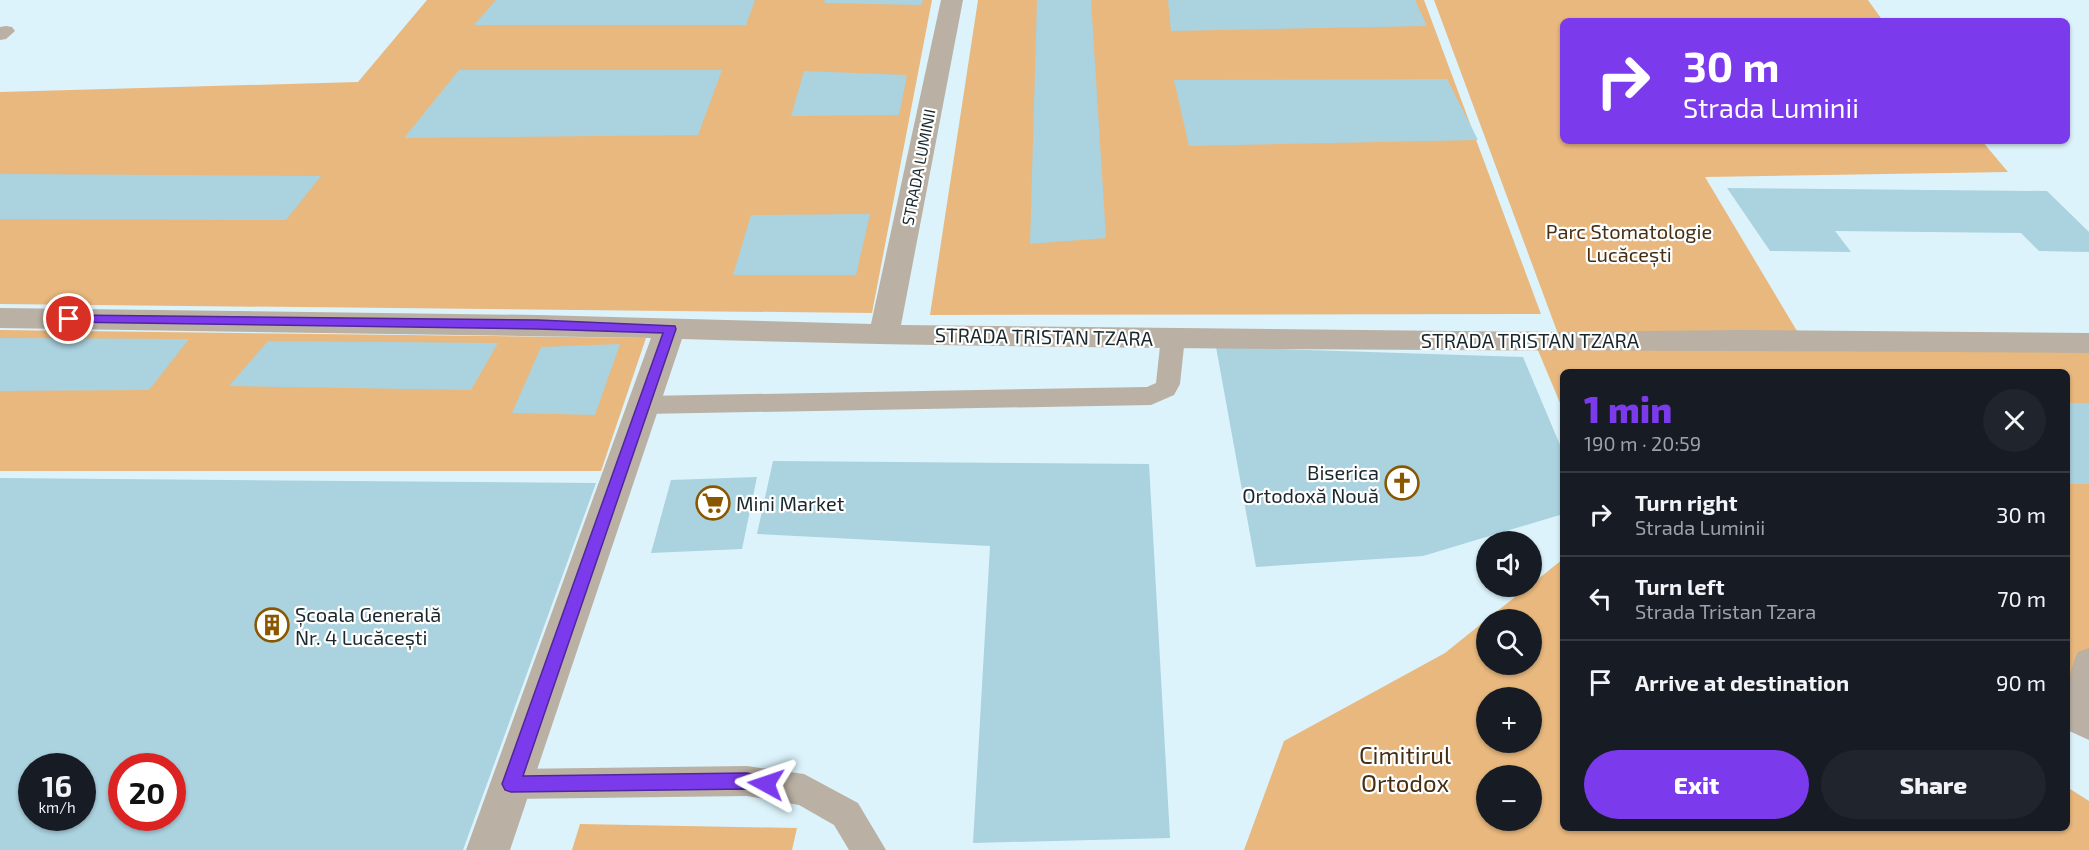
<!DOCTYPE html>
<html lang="en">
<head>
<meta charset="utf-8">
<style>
  :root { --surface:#171b24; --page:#20242c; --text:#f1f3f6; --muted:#9ea1a6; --line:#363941; --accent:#7c3aed }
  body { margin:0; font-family:"Exo 2",sans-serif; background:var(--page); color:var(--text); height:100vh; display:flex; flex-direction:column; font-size:22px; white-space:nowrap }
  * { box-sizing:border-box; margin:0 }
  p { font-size:20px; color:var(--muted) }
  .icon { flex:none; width:33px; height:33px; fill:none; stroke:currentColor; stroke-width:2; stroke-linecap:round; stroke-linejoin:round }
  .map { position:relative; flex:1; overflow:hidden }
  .side { position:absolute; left:1560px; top:369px; width:510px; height:462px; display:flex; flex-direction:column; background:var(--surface); border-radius:9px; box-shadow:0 2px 4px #0004 }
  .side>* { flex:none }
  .guide { position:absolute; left:1560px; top:18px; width:510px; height:126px; border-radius:9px; box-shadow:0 2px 4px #0004; background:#7c3aed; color:#fff; overflow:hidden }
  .buttons { position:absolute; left:1476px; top:531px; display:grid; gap:12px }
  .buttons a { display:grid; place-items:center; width:66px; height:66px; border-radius:50%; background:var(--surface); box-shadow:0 2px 4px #0004; font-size:30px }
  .speed { position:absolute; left:18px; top:753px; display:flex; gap:12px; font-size:30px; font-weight:700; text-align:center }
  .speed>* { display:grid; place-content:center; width:78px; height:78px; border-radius:50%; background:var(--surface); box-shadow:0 2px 4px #0004; line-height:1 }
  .speed small { font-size:15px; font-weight:400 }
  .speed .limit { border:9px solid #d22; background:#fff; color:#111 }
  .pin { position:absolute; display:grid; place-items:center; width:51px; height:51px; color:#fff; margin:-26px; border:3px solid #fff; border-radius:50%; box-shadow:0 2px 6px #0007 }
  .me { position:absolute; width:66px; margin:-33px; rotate:275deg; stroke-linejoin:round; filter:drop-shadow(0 0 4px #0008) }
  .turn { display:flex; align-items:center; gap:21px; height:126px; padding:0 24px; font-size:27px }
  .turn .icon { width:78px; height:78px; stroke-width:2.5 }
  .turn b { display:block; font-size:42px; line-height:51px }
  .round { display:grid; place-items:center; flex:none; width:63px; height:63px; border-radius:32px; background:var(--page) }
  .head { display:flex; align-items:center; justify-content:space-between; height:102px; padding:0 24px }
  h1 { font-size:36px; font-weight:800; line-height:45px; color:var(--accent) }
  .cta { display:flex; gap:12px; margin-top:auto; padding:12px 24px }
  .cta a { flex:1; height:69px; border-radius:36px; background:var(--accent); color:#fff; font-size:24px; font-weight:800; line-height:69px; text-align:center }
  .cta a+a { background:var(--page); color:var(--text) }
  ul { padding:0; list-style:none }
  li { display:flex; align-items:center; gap:18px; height:84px; padding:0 24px; border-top:2px solid var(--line) }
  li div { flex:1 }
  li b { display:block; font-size:22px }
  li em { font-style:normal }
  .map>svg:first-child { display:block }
  .green { fill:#e8b87e; fill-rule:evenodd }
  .building { fill:#abd2df; fill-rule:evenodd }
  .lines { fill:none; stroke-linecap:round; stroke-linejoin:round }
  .service { fill:#bab0a4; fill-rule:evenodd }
  .minor { fill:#bab0a4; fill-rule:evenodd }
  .route { fill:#7c3aed; stroke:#51269a; stroke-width:1.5 }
  .labels { text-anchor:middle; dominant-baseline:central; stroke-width:4.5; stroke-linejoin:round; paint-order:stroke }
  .far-street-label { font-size:16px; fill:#19282d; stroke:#fff }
  .park-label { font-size:20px; fill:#462f12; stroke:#fff }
  .street-label { font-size:20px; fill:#19282d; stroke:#fff }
  .poi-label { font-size:20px; fill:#19282d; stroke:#fff; text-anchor:start }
  .near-park-label { font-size:24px; fill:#462f12; stroke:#fff }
</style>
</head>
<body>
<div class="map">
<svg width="2089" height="850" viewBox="0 0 2089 850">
  <rect width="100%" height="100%" fill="#dcf3fb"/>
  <g class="green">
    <path d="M427 0H932L872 313 0 304V92L358 82Z"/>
    <path d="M978 0H1424L1541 314 930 315Z"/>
    <path d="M1434 0H1868L1883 21H1563V141H1982L2008 172 1705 177 1803 341 1561 342Z"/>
    <path d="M0 330 646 338 601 471H0Z"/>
    <path d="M2089 347V705L2067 692V372H1563V410L1537 348Z"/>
    <path d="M1563 559V828H2067V787L2089 801V850H1244L1284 741 1445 653 1486 620V664H1532V620L1487 619 1528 587 1532 586V584ZM1486 698H1532V742H1486ZM1486 776H1532V820H1486Z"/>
    <path d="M580 824 797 828 792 850H572Z"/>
  </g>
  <g class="building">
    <path d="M496 0H755L746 25H474Z"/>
    <path d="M825 0H923L921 5 824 3Z"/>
    <path d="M1037 0H1091L1106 238 1030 244Z"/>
    <path d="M1168 0H1415L1427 26 1171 31Z"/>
    <path d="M459 70H722L698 135 404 138Z"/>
    <path d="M804 71 907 75 899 115 791 116Z"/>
    <path d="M1447 79 1478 140 1189 146 1174 80Z"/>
    <path d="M0 174 321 176 286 220 0 219Z"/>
    <path d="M1727 188 2047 191 2089 232V252L2039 251 2021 233 1835 231 1851 252 1770 251Z"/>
    <path d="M870 214 856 275H733L751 215Z"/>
    <path d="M0 338 189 339 149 390 0 391Z"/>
    <path d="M268 341 498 343 471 390 229 386Z"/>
    <path d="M620 344 595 415 512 413 541 347Z"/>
    <path d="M1216 347 1523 357 1563 452V514L1423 556 1256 567Z"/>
    <rect x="2067" y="403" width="22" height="81"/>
    <path d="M773 461 1149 464 1170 838 973 843 990 546 757 534Z"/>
    <path d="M757 477 742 549 651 553 671 480Z"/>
    <path d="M0 478 596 483 463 850H0ZM32 766H82V818H32ZM122 766H172V818H122Z"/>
  </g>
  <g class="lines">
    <g class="service">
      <path d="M6 26 12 27 15 31 6 39 0 40V27Z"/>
      <path d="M1173 329 1181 331 1185 337 1180 384 1174 395 1151 405 644 414 635 411 631 405 635 399 644 396 1147 387 1156 383 1161 337 1165 331Z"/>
      <path d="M2089 648V740L2067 730C2067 703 2066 676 2078 652Z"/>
      <path d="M747 766 804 774 858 803 886 850H849L834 825 799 805 747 796 511 799 499 795 494 784 499 773 511 769Z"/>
    </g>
    <path class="minor" d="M941 0H963L901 325 1561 332 1738 330 2089 333V353C1620 349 1151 353 682 339L510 850H466L651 338 0 328V308L538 315 871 324Z"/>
  </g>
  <path class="route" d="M69 315 538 320 675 326 676 329 523 776 747 773 772 778 775 784 772 790 766 792 747 789 511 792 505 790 502 784 663 333 538 329 65 322 63 319 65 316Z"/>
  <defs>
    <symbol id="church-ring" viewBox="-11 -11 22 22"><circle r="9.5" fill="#fff" stroke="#895700" stroke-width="1.5"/><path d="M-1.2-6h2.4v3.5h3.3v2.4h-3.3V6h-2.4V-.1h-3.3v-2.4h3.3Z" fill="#895700"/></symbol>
    <symbol id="supermarket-ring" viewBox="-11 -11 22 22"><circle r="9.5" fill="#fff" stroke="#895700" stroke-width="1.5"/><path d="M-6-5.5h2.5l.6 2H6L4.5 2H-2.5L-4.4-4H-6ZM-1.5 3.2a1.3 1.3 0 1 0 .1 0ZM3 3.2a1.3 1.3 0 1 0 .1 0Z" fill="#895700"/></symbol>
    <symbol id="building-ring" viewBox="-11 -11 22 22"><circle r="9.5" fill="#fff" stroke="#895700" stroke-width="1.5"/><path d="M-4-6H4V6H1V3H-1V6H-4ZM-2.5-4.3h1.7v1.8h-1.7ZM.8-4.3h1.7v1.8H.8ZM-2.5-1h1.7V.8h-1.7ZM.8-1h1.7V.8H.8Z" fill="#895700"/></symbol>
  </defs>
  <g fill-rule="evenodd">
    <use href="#church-ring" x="1383" y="464" width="38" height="38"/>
    <use href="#supermarket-ring" x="694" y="484" width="38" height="38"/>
    <use href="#building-ring" x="253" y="606" width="38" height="38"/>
  </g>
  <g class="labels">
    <g class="far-street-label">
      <text transform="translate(918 167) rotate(-79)">STRADA LUMINII</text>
    </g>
    <g class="park-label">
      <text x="1629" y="231">Parc Stomatologie<tspan x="1629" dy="23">Lucăcești</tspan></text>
    </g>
    <g class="street-label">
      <text transform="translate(1044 336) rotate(1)">STRADA TRISTAN TZARA</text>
      <text x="1530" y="340">STRADA TRISTAN TZARA</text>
    </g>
    <g class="poi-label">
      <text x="1379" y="472" text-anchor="end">Biserica<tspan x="1379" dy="23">Ortodoxă Nouă</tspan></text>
      <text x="736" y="503">Mini Market</text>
      <text x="295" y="614">Școala Generală<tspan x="295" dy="23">Nr. 4 Lucăcești</tspan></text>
    </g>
    <g class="near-park-label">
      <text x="1405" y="754">Cimitirul<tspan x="1405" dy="28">Ortodox</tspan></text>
    </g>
  </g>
</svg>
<div class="buttons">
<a><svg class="icon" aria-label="sound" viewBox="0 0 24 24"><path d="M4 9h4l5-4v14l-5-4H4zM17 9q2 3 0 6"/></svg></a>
<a><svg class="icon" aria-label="search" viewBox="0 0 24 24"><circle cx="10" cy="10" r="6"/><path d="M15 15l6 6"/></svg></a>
<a>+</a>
<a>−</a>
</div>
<div class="speed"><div>16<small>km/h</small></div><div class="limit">20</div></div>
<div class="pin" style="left:69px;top:319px;background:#d93025"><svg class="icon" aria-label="arrive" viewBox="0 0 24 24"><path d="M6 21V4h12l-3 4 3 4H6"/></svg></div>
<svg class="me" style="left:766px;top:784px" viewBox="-20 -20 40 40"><path d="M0-17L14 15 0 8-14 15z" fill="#7c3aed" stroke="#fff" stroke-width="4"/></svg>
<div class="guide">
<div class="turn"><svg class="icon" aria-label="right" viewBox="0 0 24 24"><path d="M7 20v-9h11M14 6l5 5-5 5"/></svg><div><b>30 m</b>Strada Luminii</div></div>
</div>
<section class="side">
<div class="head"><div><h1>1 min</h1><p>190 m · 20:59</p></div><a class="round"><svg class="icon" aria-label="close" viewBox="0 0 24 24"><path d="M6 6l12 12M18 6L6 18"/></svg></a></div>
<ul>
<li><svg class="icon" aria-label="right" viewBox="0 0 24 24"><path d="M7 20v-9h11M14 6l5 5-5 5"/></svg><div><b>Turn right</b><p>Strada Luminii</p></div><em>30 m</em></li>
<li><svg class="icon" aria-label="left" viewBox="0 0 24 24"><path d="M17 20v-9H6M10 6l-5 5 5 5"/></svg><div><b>Turn left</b><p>Strada Tristan Tzara</p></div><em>70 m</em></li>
<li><svg class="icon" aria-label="arrive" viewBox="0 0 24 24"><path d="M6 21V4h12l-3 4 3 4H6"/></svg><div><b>Arrive at destination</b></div><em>90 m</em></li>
</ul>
<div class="cta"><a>Exit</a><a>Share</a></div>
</section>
</div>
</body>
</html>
